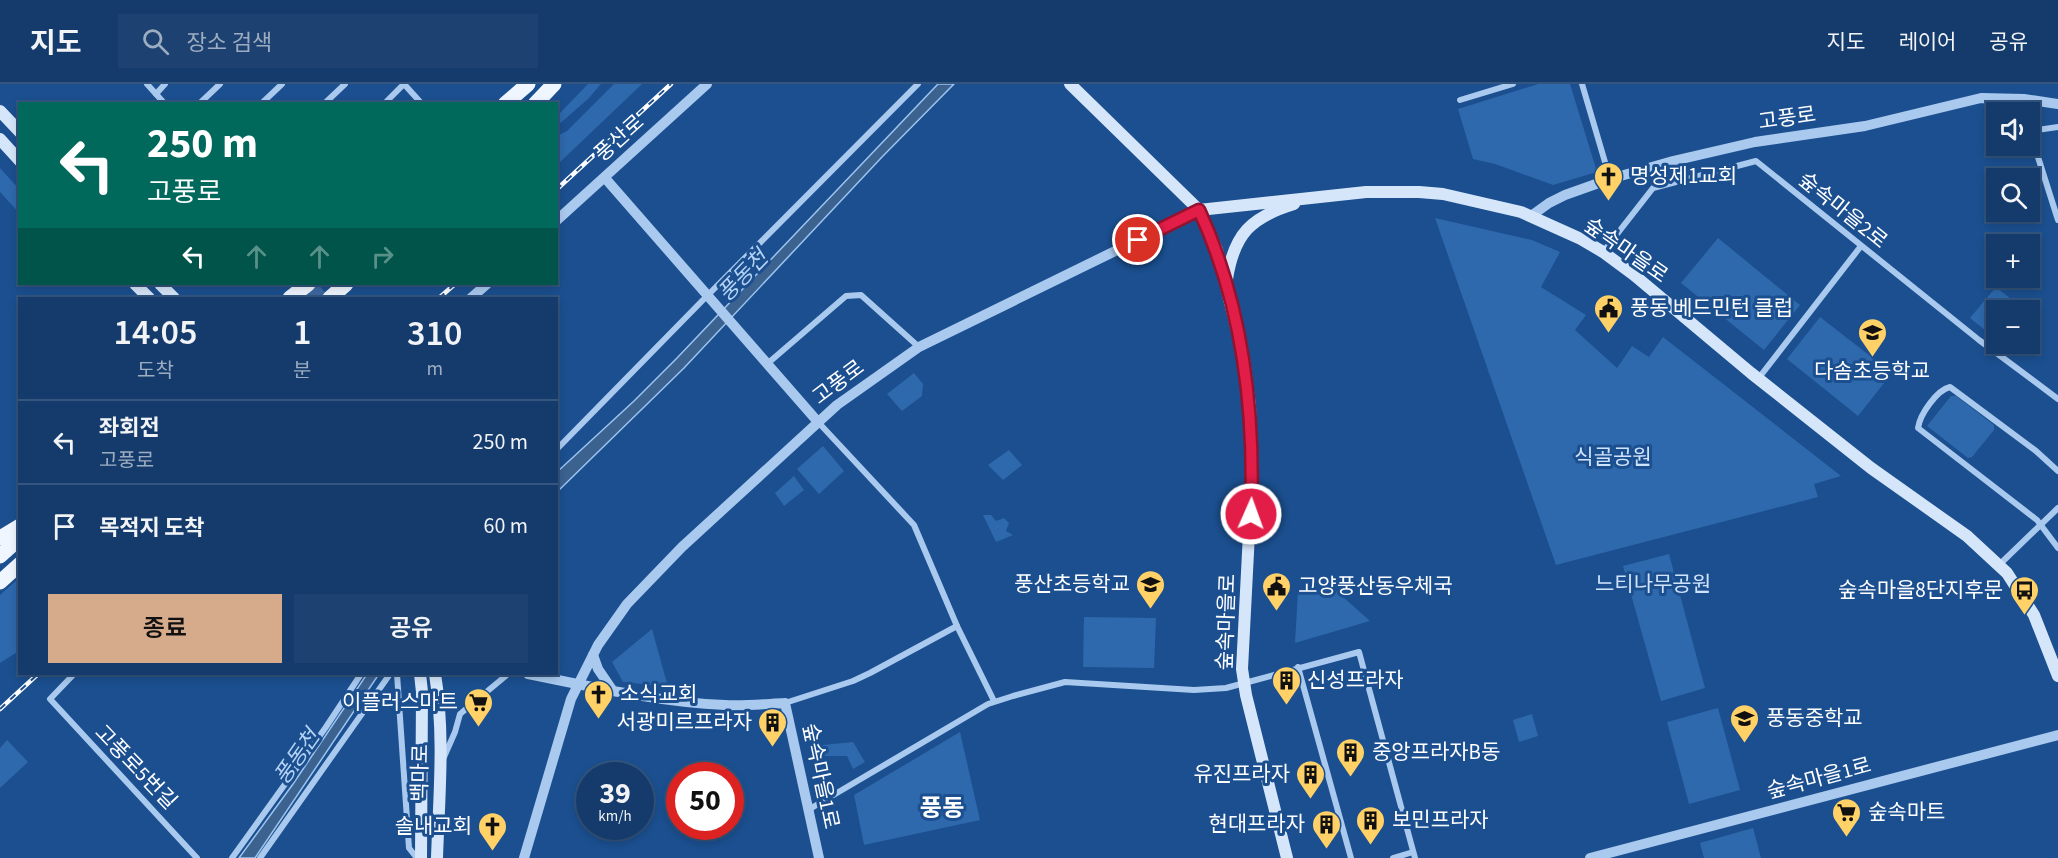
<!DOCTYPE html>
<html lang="ko">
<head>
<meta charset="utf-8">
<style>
  :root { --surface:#143b6b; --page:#1d4271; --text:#f1f3f6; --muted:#9dadc1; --line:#33557e; --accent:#d6ab8b }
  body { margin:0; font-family:"Source Sans 3","Noto Sans KR",sans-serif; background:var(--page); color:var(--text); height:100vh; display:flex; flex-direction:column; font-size:22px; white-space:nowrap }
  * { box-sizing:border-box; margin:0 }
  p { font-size:20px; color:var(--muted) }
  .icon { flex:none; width:33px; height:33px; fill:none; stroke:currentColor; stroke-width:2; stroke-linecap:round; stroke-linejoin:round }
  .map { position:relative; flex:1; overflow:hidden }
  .drawer { position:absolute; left:18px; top:213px; width:540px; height:378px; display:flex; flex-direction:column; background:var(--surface); border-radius:0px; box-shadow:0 3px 9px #0003,0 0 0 2px var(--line) }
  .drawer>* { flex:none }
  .guide { position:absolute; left:18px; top:18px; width:540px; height:183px; border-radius:0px; box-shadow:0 3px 9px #0003,0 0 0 2px var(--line); background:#00695c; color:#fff; overflow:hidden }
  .fabs { position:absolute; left:1986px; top:18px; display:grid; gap:12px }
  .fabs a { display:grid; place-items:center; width:54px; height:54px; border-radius:0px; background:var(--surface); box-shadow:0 3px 9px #0003,0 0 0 2px var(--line); font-size:30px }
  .speed { position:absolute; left:576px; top:678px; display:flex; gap:12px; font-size:30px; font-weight:700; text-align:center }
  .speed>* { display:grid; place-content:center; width:78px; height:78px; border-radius:50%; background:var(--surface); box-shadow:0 3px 9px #0003,0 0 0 2px var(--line); line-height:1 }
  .speed small { font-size:15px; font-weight:400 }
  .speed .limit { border:9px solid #d22; background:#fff; color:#111 }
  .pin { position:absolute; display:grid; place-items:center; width:51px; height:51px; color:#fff; margin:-26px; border:3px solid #fff; border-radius:50%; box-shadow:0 2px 6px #0007 }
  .me { position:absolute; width:66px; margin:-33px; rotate:2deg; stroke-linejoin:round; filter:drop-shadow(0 0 4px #0008) }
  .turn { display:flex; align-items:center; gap:21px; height:126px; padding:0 30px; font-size:27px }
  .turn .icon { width:78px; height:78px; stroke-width:2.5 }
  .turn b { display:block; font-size:42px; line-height:51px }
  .lanes { display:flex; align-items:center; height:57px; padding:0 30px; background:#0003; justify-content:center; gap:30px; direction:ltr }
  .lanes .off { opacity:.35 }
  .eta { display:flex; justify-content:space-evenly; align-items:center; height:102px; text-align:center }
  .eta b { font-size:36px; font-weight:600; line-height:42px }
  .action { display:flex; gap:12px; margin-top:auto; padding:12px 30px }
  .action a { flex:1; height:69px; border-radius:0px; background:var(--accent); color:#111; font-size:24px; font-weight:600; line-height:69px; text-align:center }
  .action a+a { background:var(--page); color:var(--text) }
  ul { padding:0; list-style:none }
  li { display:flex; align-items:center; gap:18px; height:84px; padding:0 30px; border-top:2px solid var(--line) }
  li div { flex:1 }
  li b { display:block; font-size:22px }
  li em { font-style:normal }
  header { display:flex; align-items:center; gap:36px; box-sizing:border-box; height:84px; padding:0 30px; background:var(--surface); border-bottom:2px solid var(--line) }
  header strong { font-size:28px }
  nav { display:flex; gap:33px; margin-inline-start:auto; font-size:21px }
  .search { width:420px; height:54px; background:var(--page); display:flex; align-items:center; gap:15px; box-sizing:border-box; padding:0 21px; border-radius:0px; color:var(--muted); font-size:22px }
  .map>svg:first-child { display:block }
  .green { fill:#2e69ad }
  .water { fill:#3c6290; stroke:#9cc4f0; stroke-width:1.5 }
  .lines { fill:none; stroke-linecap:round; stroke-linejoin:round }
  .primary-tunnel { stroke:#3d69a0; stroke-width:15; stroke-dasharray:15 8; stroke-linecap:butt }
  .minor { stroke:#a9c9ee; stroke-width:6 }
  .tertiary { stroke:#a9c9ee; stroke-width:10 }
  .secondary { stroke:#d6e6fa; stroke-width:12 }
  .primary { stroke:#f0f6ff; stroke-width:15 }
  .rail-casing { stroke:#fff; stroke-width:4.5 }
  .rail { stroke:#1b4f8f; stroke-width:2; stroke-dasharray:7; stroke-linecap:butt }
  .route-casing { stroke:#92132f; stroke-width:15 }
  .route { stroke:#e11d48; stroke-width:10 }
  .labels { text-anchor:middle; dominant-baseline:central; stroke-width:6; stroke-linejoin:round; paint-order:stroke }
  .street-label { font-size:21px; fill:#fff; stroke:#1b4f8f }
  .poi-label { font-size:21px; fill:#fff; stroke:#1b4f8f; text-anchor:start }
  .park-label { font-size:21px; fill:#cfe3fa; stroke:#1b4f8f }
  .water-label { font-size:22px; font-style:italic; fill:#b5d3f5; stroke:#1b4f8f }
  .quarter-label { font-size:24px; font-weight:bold; fill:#fff; stroke:#1b4f8f }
</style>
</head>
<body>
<header>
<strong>지도</strong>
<div class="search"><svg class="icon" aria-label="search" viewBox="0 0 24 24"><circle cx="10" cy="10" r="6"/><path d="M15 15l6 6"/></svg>장소 검색</div>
<nav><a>지도</a><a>레이어</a><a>공유</a></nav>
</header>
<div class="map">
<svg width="2058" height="774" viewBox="0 0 2058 774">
  <rect width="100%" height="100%" fill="#1b4f8f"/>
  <g class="green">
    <path d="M588 0H601L588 15 557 42V32Z"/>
    <path d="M614 0H642L557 81V52L567 47Z"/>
    <path d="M1538 0H1570L1597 88 1553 101 1495 80 1473 75 1458 25Z"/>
    <path d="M0 84 19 105V129L0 108Z"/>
    <path d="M1435 134 1532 156 1560 168 1541 203 1586 231 1575 246 1617 284 1632 262 1649 273 1663 253 1841 392 1814 400 1818 413 1556 481Z"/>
    <path d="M1718 154 1800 221 1764 266 1681 199Z"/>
    <path d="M1996 203 2022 224 2020 226H1996V255L1970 234Z"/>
    <path d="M1820 233 1892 289 1858 332 1787 275Z"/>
    <path d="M914 289 923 300 922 312 902 327 887 310Z"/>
    <path d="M1951 312H1956L1994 341V346L1972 373 1968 374 1927 342Z"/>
    <path d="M823 362 844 387 819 410 797 385Z"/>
    <path d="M1009 366 1022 381 1003 396 988 381Z"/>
    <path d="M794 392 804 406 784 422 775 409Z"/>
    <path d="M983 431H991L996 437 1004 434 1009 439 1006 447 1013 451 996 458Z"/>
    <path d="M1669 470 1705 604 1661 617 1623 482Z"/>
    <path d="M17 496 20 499 19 567 0 579V511Z"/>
    <path d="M1334 505 1370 537 1295 559 1298 507Z"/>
    <path d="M1084 533 1156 534 1154 584 1083 583Z"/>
    <path d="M652 545 668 603 623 598 612 578Z"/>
    <path d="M1718 624 1740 706 1689 720 1667 638Z"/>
    <path d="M1532 630 1538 652 1519 658 1513 636Z"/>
    <path d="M960 648 980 736 864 761 854 711Z"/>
    <path d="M7 656 28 678 0 704V664Z"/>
    <path d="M853 658 865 678 853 685 847 672H816L813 662Z"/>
    <path d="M1753 744 1761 774H1704L1700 759Z"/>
  </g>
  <g class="water">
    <path d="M938 0H954L882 73 684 284 557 408V388L634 317 677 274Z"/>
    <path d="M367 590H379L255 774H239L293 700Z"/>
  </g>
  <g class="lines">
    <path class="primary-tunnel" d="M310 214 326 200"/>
    <g class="minor">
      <path d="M147 0 165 20"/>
      <path d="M404 0 422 20"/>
      <path d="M1582 0 1610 95"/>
      <path d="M156 10 165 0"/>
      <path d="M1460 16 1513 0"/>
      <path d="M199 20 220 0"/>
      <path d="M261 20 282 0"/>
      <path d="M324 20 345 0"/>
      <path d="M384 20 404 0"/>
      <path d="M2030 47 2058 43"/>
      <path d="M2030 48 2058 136"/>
      <path d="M1603 168 1653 104 1756 77 1979 256 2058 315"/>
      <path d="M767 280 846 212 861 211 919 263"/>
      <path d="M1758 295 1861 162"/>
      <path d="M818 338 914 441 957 542"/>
      <path d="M556 366 701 218 918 0"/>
      <path d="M2058 387 2036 367 1950 303C1937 306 1920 330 1918 344L2037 436 2058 464"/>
      <path d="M1999 481 2058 424"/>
      <path d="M1298 583 1351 774"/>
      <path d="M74 590 50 615 197 774"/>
      <path d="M397 590 409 764 417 774"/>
      <path d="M785 619 853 597 870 589 957 542 994 617"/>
      <path d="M444 673 455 648 460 630 508 590"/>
      <path d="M808 726 988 620 1013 612 1065 598 1194 606 1226 604 1359 568 1415 774"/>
      <path d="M232 774 326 643 361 590"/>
      <path d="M260 774 390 590"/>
      <path d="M1393 774 1413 768"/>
    </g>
    <g class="tertiary">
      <path d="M605 94 818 338"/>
      <path d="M1531 132 1549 119 1565 111 1610 95 1673 77 1755 58 1865 42 1981 14 2024 15 2058 20"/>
      <path d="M556 137 707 0"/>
      <path d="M471 214 487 200"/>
      <path d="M593 571 598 585 613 607"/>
      <path d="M528 590C593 603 658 618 725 621 745 622 765 620 785 619L819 774"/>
      <path d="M524 774 571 615 598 561 627 520 682 463 837 321 919 263 1199 126"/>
      <path d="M1590 774 2058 651"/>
    </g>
    <g class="secondary">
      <path d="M1070 0 1199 126 1217 166 1244 275 1250 322 1252 391 1242 585 1246 611 1287 774"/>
      <path d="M0 27 20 48"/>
      <path d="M0 55 20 77"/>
      <path d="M1199 126 1366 108H1419L1443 110 1521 128 1581 155 1603 168 1634 191 1751 289 1871 384 1967 452 2007 489 2034 531 2058 592"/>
      <path d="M1227 195C1234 150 1251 133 1294 120"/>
      <path d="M135 200 149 214"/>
      <path d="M160 200 174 214"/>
      <path d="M420 590 422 608 421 774"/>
      <path d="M435 590C445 651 439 712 437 774"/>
    </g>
    <g class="primary">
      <path d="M505 20 528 0"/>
      <path d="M535 20 554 0"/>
      <path d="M290 214 308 200"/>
      <path d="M330 214 346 200"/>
      <path d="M0 454 20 442"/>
      <path d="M0 472 20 454"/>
      <path d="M0 498 20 480"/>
    </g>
    <defs>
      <g id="rail">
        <path d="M556 106 671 0"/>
        <path d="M439 214 455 200"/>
        <path d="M0 625 38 590"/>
      </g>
    </defs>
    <use href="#rail" class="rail-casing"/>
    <use href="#rail" class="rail"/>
  </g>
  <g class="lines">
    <defs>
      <path id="route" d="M1138 156 1199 126C1243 221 1255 326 1251 430"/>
    </defs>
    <use href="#route" class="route-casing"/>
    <use href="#route" class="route"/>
  </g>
  <defs>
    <symbol id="church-pin" viewBox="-11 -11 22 30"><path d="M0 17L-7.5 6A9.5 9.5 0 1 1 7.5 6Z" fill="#ffd166" stroke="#1b4f8f"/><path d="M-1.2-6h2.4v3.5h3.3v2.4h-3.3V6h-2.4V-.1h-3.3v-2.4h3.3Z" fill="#111"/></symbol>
    <symbol id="civic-pin" viewBox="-11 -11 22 30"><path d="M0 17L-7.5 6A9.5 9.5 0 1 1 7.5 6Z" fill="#ffd166" stroke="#1b4f8f"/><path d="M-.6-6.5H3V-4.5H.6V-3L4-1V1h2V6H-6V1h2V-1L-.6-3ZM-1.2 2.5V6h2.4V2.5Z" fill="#111"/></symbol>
    <symbol id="school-pin" viewBox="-11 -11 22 30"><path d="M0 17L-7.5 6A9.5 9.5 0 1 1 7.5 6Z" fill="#ffd166" stroke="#1b4f8f"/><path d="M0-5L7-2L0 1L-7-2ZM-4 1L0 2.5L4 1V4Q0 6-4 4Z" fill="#111"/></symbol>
    <symbol id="bus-pin" viewBox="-11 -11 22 30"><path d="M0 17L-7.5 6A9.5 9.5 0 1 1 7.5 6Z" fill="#ffd166" stroke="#1b4f8f"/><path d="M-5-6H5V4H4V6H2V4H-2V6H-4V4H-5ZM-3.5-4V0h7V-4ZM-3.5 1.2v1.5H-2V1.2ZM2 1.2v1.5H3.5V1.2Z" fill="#111"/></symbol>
    <symbol id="building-pin" viewBox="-11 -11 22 30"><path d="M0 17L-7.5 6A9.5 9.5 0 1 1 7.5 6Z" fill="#ffd166" stroke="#1b4f8f"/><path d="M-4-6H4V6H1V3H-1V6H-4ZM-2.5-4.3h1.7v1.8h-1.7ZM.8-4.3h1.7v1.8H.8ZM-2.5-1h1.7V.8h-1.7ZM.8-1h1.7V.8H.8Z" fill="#111"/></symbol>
    <symbol id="supermarket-pin" viewBox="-11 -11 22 30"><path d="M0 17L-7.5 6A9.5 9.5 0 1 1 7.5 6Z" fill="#ffd166" stroke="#1b4f8f"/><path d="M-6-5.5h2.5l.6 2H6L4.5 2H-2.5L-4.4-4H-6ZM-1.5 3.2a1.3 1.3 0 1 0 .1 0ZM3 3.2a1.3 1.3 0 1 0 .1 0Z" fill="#111"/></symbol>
  </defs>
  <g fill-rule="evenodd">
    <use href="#church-pin" x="1592" y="76" width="33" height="45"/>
    <use href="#civic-pin" x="1592" y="208" width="33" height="45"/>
    <use href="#school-pin" x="1856" y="232" width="33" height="45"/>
    <use href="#school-pin" x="1134" y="484" width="33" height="45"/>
    <use href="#civic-pin" x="1260" y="486" width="33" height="45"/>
    <use href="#bus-pin" x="2008" y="490" width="33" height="45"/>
    <use href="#building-pin" x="1270" y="580" width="33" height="45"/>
    <use href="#church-pin" x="582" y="594" width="33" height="45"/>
    <use href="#supermarket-pin" x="462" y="602" width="33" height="45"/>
    <use href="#school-pin" x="1728" y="618" width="33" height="45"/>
    <use href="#building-pin" x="756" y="622" width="33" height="45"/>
    <use href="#building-pin" x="1334" y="652" width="33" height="45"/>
    <use href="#building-pin" x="1294" y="674" width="33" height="45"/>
    <use href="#supermarket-pin" x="1830" y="712" width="33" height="45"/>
    <use href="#building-pin" x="1354" y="720" width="33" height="45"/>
    <use href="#building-pin" x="1310" y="724" width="33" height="45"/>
    <use href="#church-pin" x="476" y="726" width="33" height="45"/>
  </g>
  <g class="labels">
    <g class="street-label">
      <text transform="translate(1787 34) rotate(-8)">고풍로</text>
      <text transform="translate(619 54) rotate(-42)">풍산로</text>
      <text transform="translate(1843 126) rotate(39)">숲속마을2로</text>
      <text transform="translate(1626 166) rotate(35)">숲속마을로</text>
      <text transform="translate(838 298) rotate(-37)">고풍로</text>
      <text transform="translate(1226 538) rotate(-88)">숲속마을로</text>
      <text transform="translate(136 683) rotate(46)">고풍로5번길</text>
      <text transform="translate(420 689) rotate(-89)">백마로</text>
      <text transform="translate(821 692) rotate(78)">숲속마을1로</text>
      <text transform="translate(1819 694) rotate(-15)">숲속마을1로</text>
    </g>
    <g class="poi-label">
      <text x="1630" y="92">명성제1교회</text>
      <text x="1630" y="224">풍동 베드민턴 클럽</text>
      <text x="1872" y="287" text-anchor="middle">다솜초등학교</text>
      <text x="1130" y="500" text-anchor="end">풍산초등학교</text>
      <text x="1298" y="502">고양풍산동우체국</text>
      <text x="2003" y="506" text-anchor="end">숲속마을8단지후문</text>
      <text x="1307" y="596">신성프라자</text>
      <text x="620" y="610">소식교회</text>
      <text x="458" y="618" text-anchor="end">이플러스마트</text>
      <text x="1766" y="634">풍동중학교</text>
      <text x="752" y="638" text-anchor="end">서광미르프라자</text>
      <text x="1372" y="668">중앙프라자B동</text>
      <text x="1290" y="690" text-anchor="end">유진프라자</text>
      <text x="1868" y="728">숲속마트</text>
      <text x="1392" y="736">보민프라자</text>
      <text x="1305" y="740" text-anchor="end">현대프라자</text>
      <text x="472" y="742" text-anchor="end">솔내교회</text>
    </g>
    <g class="park-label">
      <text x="1613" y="373">식골공원</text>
      <text x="1653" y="500">느티나무공원</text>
    </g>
    <g class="water-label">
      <text transform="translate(743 192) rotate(-46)">풍동천</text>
      <text transform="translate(297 673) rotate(-55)">풍동천</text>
    </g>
    <g class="quarter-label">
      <text x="942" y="724">풍동</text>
    </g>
  </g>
</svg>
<div class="fabs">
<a><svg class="icon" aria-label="sound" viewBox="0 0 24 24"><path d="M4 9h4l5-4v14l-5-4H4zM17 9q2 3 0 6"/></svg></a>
<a><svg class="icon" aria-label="search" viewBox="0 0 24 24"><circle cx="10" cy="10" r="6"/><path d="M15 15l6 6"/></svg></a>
<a>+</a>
<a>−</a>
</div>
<div class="speed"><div>39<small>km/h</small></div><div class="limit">50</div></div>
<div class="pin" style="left:1138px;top:156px;background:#d93025"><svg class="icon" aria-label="arrive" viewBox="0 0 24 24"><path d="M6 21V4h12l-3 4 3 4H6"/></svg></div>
<svg class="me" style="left:1251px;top:430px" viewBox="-20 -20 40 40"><circle r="17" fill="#e11d48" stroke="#fff" stroke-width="3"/><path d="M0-11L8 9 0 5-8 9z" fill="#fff"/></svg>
<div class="guide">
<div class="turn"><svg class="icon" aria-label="left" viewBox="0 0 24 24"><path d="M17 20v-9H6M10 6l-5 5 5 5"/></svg><div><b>250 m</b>고풍로</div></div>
<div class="lanes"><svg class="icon" aria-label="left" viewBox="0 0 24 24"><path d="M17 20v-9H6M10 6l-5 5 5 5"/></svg><svg class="icon off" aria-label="ahead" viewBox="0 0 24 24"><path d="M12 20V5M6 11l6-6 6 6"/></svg><svg class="icon off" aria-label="ahead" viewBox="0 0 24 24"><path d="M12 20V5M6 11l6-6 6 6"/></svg><svg class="icon off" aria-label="right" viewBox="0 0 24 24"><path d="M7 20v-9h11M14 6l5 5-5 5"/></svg></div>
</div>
<section class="drawer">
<div class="eta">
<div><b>14:05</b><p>도착</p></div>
<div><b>1</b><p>분</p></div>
<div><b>310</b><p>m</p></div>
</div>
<ul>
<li><svg class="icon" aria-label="left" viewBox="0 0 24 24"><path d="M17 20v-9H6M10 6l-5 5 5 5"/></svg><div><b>좌회전</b><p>고풍로</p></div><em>250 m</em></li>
<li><svg class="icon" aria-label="arrive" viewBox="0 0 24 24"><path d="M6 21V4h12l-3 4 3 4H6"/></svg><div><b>목적지 도착</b></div><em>60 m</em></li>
</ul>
<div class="action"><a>종료</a><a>공유</a></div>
</section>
</div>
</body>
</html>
